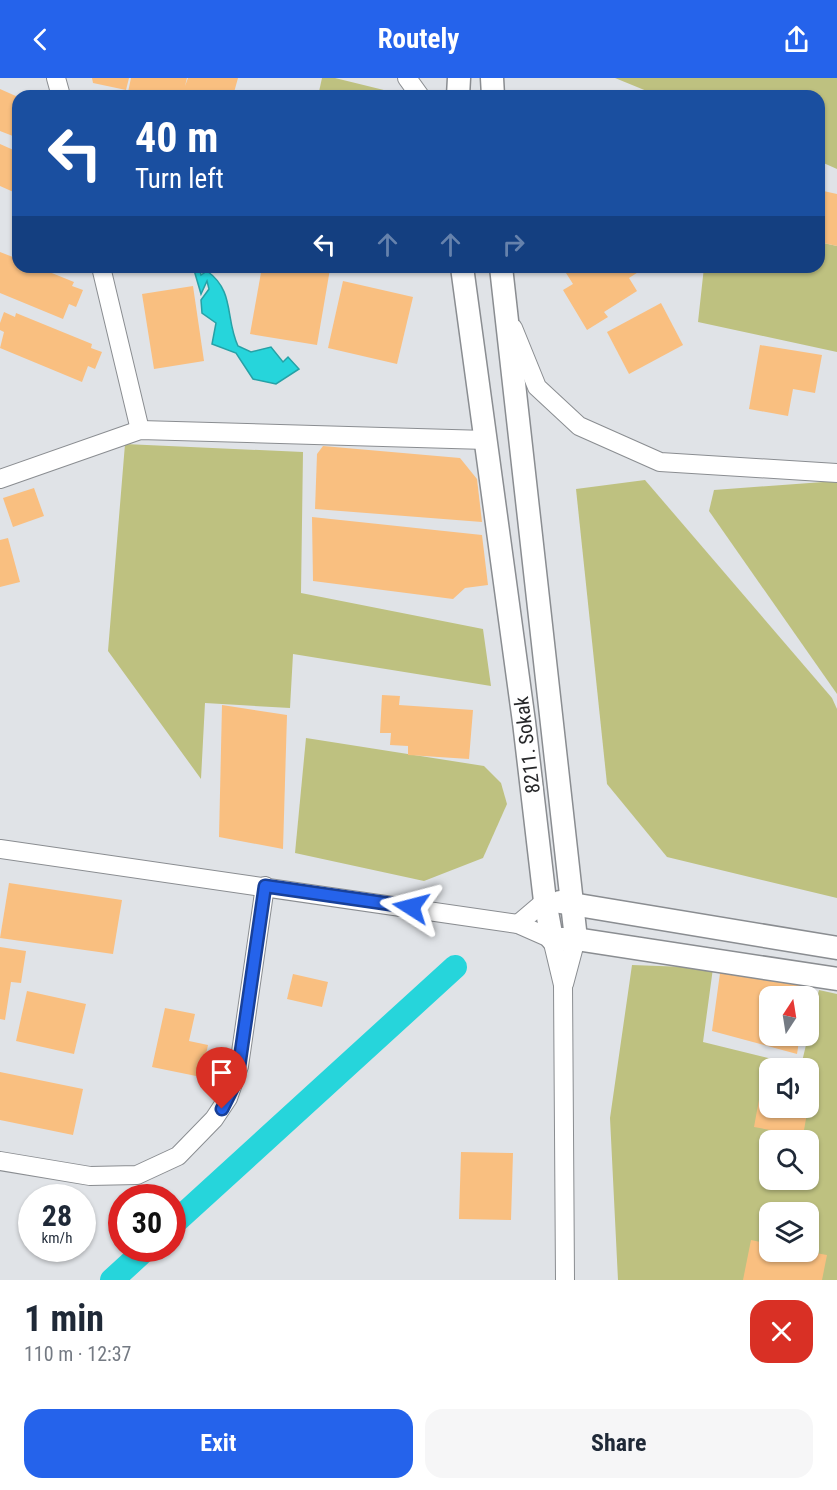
<!DOCTYPE html>
<html lang="en">
<head>
<meta charset="utf-8">
<style>
  :root { --surface:#fff; --page:#f6f6f7; --text:#1f2937; --muted:#747a83; --accent:#2563eb }
  body { margin:0; font-family:"Roboto Condensed",sans-serif; background:var(--page); color:var(--text); height:100vh; display:flex; flex-direction:column; font-size:22px; white-space:nowrap }
  * { box-sizing:border-box; margin:0 }
  p { font-size:20px; color:var(--muted) }
  .icon { flex:none; width:33px; height:33px; fill:none; stroke:currentColor; stroke-width:2; stroke-linecap:round; stroke-linejoin:round }
  .map { position:relative; height:1202px; overflow:hidden }
  .details { display:flex; flex-direction:column; background:var(--surface); flex:1 }
  .details>* { flex:none }
  .hud { position:absolute; left:12px; top:12px; width:813px; height:183px; border-radius:18px; box-shadow:0 2px 4px #0004; background:#1a4fa0; color:#fff; overflow:hidden }
  .needle { width:39px; rotate:12deg }
  .controls { position:absolute; left:759px; top:908px; display:grid; gap:12px }
  .controls a { display:grid; place-items:center; width:60px; height:60px; border-radius:12px; background:var(--surface); box-shadow:0 2px 4px #0004; font-size:30px }
  .speed { position:absolute; left:18px; top:1106px; display:flex; gap:12px; font-size:30px; font-weight:700; text-align:center }
  .speed>* { display:grid; place-content:center; width:78px; height:78px; border-radius:50%; background:var(--surface); box-shadow:0 2px 4px #0004; line-height:1 }
  .speed small { font-size:15px; font-weight:400 }
  .speed .limit { border:9px solid #d22; background:#fff; color:#111 }
  .pin { position:absolute; display:grid; place-items:center; width:51px; height:51px; color:#fff; margin:-62px -26px; border-radius:50% 50% 50% 0; rotate:-45deg; box-shadow:0 0 6px #0007 }
  .pin .icon { rotate:45deg }
  .me { position:absolute; width:66px; margin:-33px; rotate:279deg; stroke-linejoin:round; filter:drop-shadow(0 0 4px #0008) }
  .turn { display:flex; align-items:center; gap:21px; height:126px; padding:0 24px; font-size:27px }
  .turn .icon { width:78px; height:78px; stroke-width:2.5 }
  .turn b { display:block; font-size:42px; line-height:51px }
  .lanes { display:flex; align-items:center; height:57px; padding:0 24px; background:#0003; justify-content:center; gap:30px; direction:ltr }
  .lanes .off { opacity:.35 }
  .round { display:grid; place-items:center; flex:none; width:63px; height:63px; border-radius:18px; background:var(--page) }
  .overview { display:flex; align-items:center; justify-content:space-between; height:102px; padding:0 24px }
  h1 { font-size:36px; font-weight:700; line-height:45px }
  .cta { display:flex; gap:12px; margin-top:auto; padding:12px 24px }
  .cta a { flex:1; height:69px; border-radius:18px; background:var(--accent); color:#fff; font-size:24px; font-weight:700; line-height:69px; text-align:center }
  .cta a+a { background:var(--page); color:var(--text) }
  header { display:flex; justify-content:space-between; align-items:center; height:78px; padding:0 24px; background:var(--accent); color:#fff; font-size:27px; font-weight:700 }
  .map>svg:first-child { display:block }
  .green { fill:#bec180; fill-rule:evenodd }
  .water { fill:#26d5db; stroke:#26a1a6; stroke-width:1.5 }
  .lines { fill:none; stroke-linecap:round; stroke-linejoin:round }
  .canal { stroke:#26d5db; stroke-width:24 }
  .building { fill:#f9bf80 }
  .minor-casing { stroke:#8a8d91; stroke-width:20 }
  .tertiary-casing { stroke:#8a8d91; stroke-width:25 }
  .minor { stroke:#fff; stroke-width:18 }
  .tertiary { stroke:#fff; stroke-width:22 }
  .route-casing { stroke:#184099; stroke-width:15 }
  .route { stroke:#2563eb; stroke-width:10 }
  .labels { text-anchor:middle; dominant-baseline:central; stroke-width:6; stroke-linejoin:round; paint-order:stroke }
  .street-label { font-size:20px; fill:#262729; stroke:#fff }
</style>
</head>
<body>
<header><svg class="icon" aria-label="back" viewBox="0 0 24 24"><path d="M15 5l-7 7 7 7"/></svg>Routely<svg class="icon" aria-label="share" viewBox="0 0 24 24"><path d="M12 15V3M7 8l5-5 5 5M5 13v7h14v-7"/></svg></header>
<div class="map">
<svg width="837" height="1202" viewBox="0 0 837 1202">
  <rect width="100%" height="100%" fill="#e0e3e7"/>
  <g class="green">
    <path d="M322 0H335L392 14 395 18H318Z"/>
    <path d="M615 0H837V91L819 83V18H659Z"/>
    <path d="M819 164 837 168V274L698 244 704 189H819Z"/>
    <path d="M125 366 303 374 301 515 483 551 491 608 293 576 290 630 205 625 201 701 108 573Z"/>
    <path d="M645 402 832 620 837 631V820L667 779 607 706 576 411Z"/>
    <path d="M837 403V616L709 433 714 412Z"/>
    <path d="M306 660 484 688 501 705 507 726 483 780 424 803 295 775Z"/>
    <path d="M632 887 713 890 703 964 801 988 819 912 837 916V1202H618L610 1040ZM770 990H808V1029H770ZM770 1062H808V1101H770ZM770 1134H808V1173H770Z"/>
  </g>
  <path class="water" d="M199 189 201 197 207 193C235 213 225 240 238 268L251 274 271 269 283 284 288 279 299 291 276 306 253 301 236 275 212 266 216 245 202 235 201 222 209 211 207 203 201 216 194 192Z"/>
  <g class="lines">
    <g class="canal">
      <path d="M172 1147 455 889"/>
      <path d="M112 1202 147 1170"/>
    </g>
  </g>
  <g class="building">
    <path d="M92 0H129L126 12 93 5Z"/>
    <path d="M131 0H187L185 8 188 0H238L233 18H144L128 14Z"/>
    <path d="M0 11 18 19V60L0 53Z"/>
    <path d="M0 66 18 74V116L0 108Z"/>
    <path d="M819 112 837 116V168L819 164Z"/>
    <path d="M0 174 18 181V189H37L74 204 72 208 83 212 76 229 69 226 63 241 0 215Z"/>
    <path d="M262 189 330 191 317 267 250 256Z"/>
    <path d="M577 189H646L629 200 637 213 604 234 608 239 587 252 563 212 573 206 566 195Z"/>
    <path d="M343 203 413 219 397 286 328 270Z"/>
    <path d="M193 208 204 283 154 291 142 216Z"/>
    <path d="M661 225 683 267 629 296 607 254Z"/>
    <path d="M4 234 15 239 16 235 92 266 91 270 102 274 95 291 88 288 82 304 0 270 4 254 0 252V245Z"/>
    <path d="M760 267 822 277 815 315 793 311 788 338 749 331Z"/>
    <path d="M323 368 460 380 477 401 482 444 315 431 317 376Z"/>
    <path d="M34 410 44 438 13 449 3 420Z"/>
    <path d="M312 439 482 457 488 507 465 510 453 521 313 503Z"/>
    <path d="M8 460 20 504 0 509V462Z"/>
    <path d="M382 617 400 618 399 627 473 632 469 681 408 677V668L390 667 391 655H380Z"/>
    <path d="M222 627 287 637 283 771 219 759Z"/>
    <path d="M9 805 122 822 113 876 0 860Z"/>
    <path d="M0 869 26 873 21 905 11 904 5 942 0 941Z"/>
    <path d="M721 888 810 900 807 918H770V957H800L797 976 712 953Z"/>
    <path d="M293 896 328 904 322 929 287 921Z"/>
    <path d="M27 913 86 926 74 976 16 963Z"/>
    <path d="M165 930 195 936 189 963 208 967 201 999 152 989Z"/>
    <path d="M0 994 83 1011 73 1057 0 1042Z"/>
    <path d="M763 1000 770 1001V1029H808L803 1058 754 1049Z"/>
    <path d="M461 1074 513 1075 511 1142 459 1141Z"/>
    <path d="M751 1162 770 1166V1173H804L827 1177 822 1202H743Z"/>
  </g>
  <g class="lines">
    <defs>
      <g id="minor">
        <path d="M56 0 61 18"/>
        <path d="M407 0 420 18"/>
        <path d="M101 189 140 352"/>
        <path d="M513 250 537 309 579 348 660 384 837 395"/>
        <path d="M0 401 140 352 486 362"/>
        <path d="M0 771 518 846 552 861 563 907 565 1202"/>
        <path d="M518 846 545 823"/>
        <path d="M564 906 576 861"/>
        <path d="M0 1083 90 1098 137 1097 178 1078 214 1041 228 1020 239 988 265 808"/>
      </g>
      <g id="tertiary">
        <path d="M492 0 493 18"/>
        <path d="M458 18 459 0"/>
        <path d="M462 189 524 644 545 823 552 861H576L837 901"/>
        <path d="M501 189 576 861"/>
        <path d="M560 824 837 870"/>
      </g>
    </defs>
    <use href="#minor" class="minor-casing"/>
    <use href="#tertiary" class="tertiary-casing"/>
    <use href="#minor" class="minor"/>
    <use href="#tertiary" class="tertiary"/>
  </g>
  <g class="lines">
    <defs>
      <path id="route" d="M222 1031 235 1005 239 988 265 808 411 829"/>
    </defs>
    <use href="#route" class="route-casing"/>
    <use href="#route" class="route"/>
  </g>
  <g class="labels">
    <g class="street-label">
      <text transform="translate(527 667) rotate(-97)">8211. Sokak</text>
    </g>
  </g>
</svg>
<div class="controls">
<a><svg class="needle" viewBox="-14 -14 28 28"><path d="M0-13l5 13h-10z" fill="#e53935"/><path d="M0 13l5-13h-10z" fill="#747a83"/></svg></a>
<a><svg class="icon" aria-label="sound" viewBox="0 0 24 24"><path d="M4 9h4l5-4v14l-5-4H4zM17 9q2 3 0 6"/></svg></a>
<a><svg class="icon" aria-label="search" viewBox="0 0 24 24"><circle cx="10" cy="10" r="6"/><path d="M15 15l6 6"/></svg></a>
<a><svg class="icon" aria-label="layers" viewBox="0 0 24 24"><path d="M12 4l9 5-9 5-9-5zM3 14l9 5 9-5"/></svg></a>
</div>
<div class="speed"><div>28<small>km/h</small></div><div class="limit">30</div></div>
<div class="pin" style="left:222px;top:1031px;background:#d93025"><svg class="icon" aria-label="arrive" viewBox="0 0 24 24"><path d="M6 21V4h12l-3 4 3 4H6"/></svg></div>
<svg class="me" style="left:411px;top:829px" viewBox="-20 -20 40 40"><path d="M0-17L14 15 0 8-14 15z" fill="#2563eb" stroke="#fff" stroke-width="4"/></svg>
<div class="hud">
<div class="turn"><svg class="icon" aria-label="left" viewBox="0 0 24 24"><path d="M17 20v-9H6M10 6l-5 5 5 5"/></svg><div><b>40 m</b>Turn left</div></div>
<div class="lanes"><svg class="icon" aria-label="left" viewBox="0 0 24 24"><path d="M17 20v-9H6M10 6l-5 5 5 5"/></svg><svg class="icon off" aria-label="ahead" viewBox="0 0 24 24"><path d="M12 20V5M6 11l6-6 6 6"/></svg><svg class="icon off" aria-label="ahead" viewBox="0 0 24 24"><path d="M12 20V5M6 11l6-6 6 6"/></svg><svg class="icon off" aria-label="right" viewBox="0 0 24 24"><path d="M7 20v-9h11M14 6l5 5-5 5"/></svg></div>
</div>
</div>
<section class="details">
<div class="overview"><div><h1>1 min</h1><p>110 m · 12:37</p></div><a class="round" style="background:#d93025;color:#fff"><svg class="icon" aria-label="close" viewBox="0 0 24 24"><path d="M6 6l12 12M18 6L6 18"/></svg></a></div>
<div class="cta"><a>Exit</a><a>Share</a></div>
</section>
</body>
</html>
